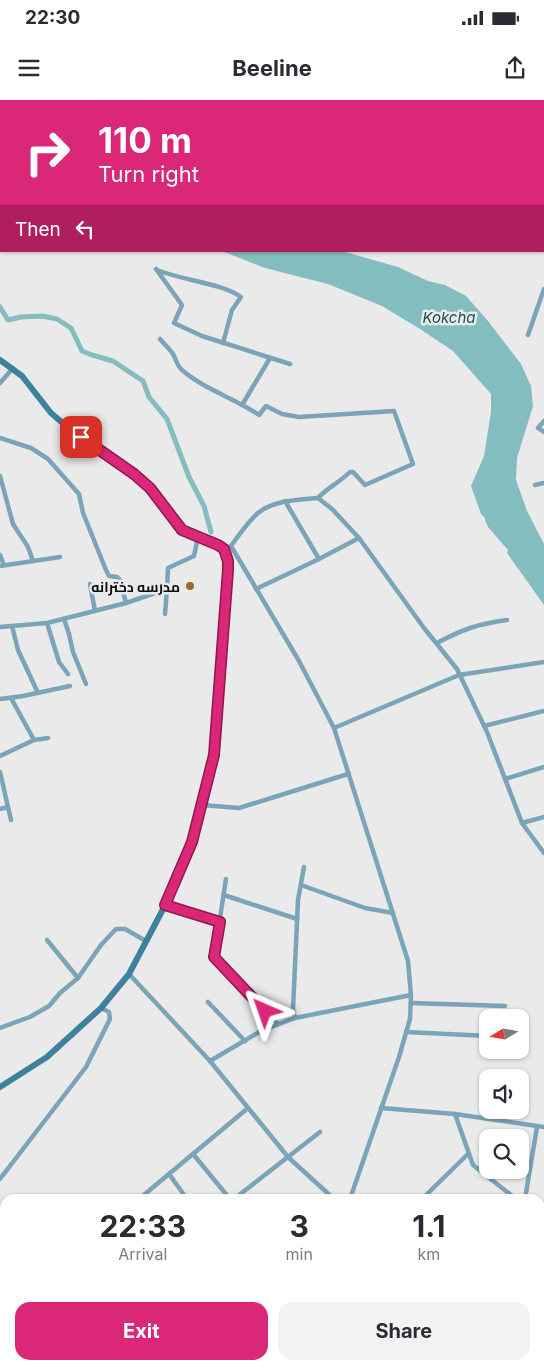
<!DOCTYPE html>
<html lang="en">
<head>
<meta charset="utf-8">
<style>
  :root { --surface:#fff; --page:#f2f2f3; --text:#2b2b33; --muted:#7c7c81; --accent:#db2777 }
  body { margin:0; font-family:Inter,Cairo,sans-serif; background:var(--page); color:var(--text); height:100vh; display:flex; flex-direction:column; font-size:19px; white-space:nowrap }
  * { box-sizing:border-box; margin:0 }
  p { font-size:16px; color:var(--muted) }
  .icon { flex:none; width:28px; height:28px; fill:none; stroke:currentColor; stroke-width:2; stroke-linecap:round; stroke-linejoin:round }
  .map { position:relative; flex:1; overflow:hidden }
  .side { position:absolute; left:0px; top:1094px; width:545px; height:176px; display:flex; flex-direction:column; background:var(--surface); border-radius:15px 15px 0 0; box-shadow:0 1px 4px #0004 }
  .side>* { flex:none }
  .banner { position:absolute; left:0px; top:0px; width:545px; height:152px; box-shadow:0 1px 4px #0004; background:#db2777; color:#fff; overflow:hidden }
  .needle { width:32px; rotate:259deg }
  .tools { position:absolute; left:479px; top:909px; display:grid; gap:10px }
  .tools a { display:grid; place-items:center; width:50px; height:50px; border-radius:10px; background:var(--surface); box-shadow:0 1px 4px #0004; font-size:25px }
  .pin { position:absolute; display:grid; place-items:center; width:42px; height:42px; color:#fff; margin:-21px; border-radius:10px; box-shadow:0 2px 8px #0006 }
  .me { position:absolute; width:55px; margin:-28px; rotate:317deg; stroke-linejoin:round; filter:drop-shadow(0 0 4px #0008) }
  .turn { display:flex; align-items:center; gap:18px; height:105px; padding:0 15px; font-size:22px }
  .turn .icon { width:65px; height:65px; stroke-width:2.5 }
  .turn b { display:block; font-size:35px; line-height:42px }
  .then { display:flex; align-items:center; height:48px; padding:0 15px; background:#0003; gap:10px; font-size:19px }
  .eta { display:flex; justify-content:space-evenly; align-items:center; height:85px; text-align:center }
  .eta b { font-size:30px; font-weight:700; line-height:35px }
  .action { display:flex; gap:10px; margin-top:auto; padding:10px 15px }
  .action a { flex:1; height:58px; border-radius:15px; background:var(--accent); color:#fff; font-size:20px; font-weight:700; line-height:58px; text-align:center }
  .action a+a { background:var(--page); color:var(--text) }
  .status { display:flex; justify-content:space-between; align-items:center; height:35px; padding:0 25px; background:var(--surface); direction:ltr }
  .status svg { height:14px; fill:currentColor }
  header { display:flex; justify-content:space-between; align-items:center; height:65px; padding:0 15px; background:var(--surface); font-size:22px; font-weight:700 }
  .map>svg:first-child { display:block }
  .water { fill:#83bdbf }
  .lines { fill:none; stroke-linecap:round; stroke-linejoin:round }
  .canal { stroke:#83bdbf; stroke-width:5 }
  .street { stroke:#7aa4b8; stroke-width:4.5 }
  .secondary { stroke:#3e819e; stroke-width:6 }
  .primary { stroke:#206682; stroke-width:7 }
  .route-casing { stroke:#8e194d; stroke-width:12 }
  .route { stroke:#db2777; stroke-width:9 }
  .poi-dot { fill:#9f6a22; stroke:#eaeaeb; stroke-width:2 }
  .labels { text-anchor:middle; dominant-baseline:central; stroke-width:5; stroke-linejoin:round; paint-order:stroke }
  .poi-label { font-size:14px; font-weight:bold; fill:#0e0e0f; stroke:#eaeaeb; text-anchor:end }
  .water-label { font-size:15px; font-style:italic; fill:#1c5052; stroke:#eaeaeb }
</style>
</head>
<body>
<div class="status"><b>22:30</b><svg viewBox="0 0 49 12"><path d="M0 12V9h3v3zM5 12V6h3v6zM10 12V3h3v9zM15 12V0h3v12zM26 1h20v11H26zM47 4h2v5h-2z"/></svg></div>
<header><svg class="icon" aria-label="menu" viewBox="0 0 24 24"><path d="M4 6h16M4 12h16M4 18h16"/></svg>Beeline<svg class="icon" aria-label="share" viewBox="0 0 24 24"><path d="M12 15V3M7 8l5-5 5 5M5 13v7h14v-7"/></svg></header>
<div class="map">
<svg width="544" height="1269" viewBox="0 0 544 1269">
  <rect width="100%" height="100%" fill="#eaeaeb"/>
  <path class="water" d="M222 151H342L398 167 428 181 445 185 466 196 488 221 521 264 531 286 533 306 517 358 516 380 527 411 544 444V505L507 453 508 450 488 427 485 420V418L481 414 471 386 484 356 491 312V294L453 251 420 229 382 206 328 184 265 168Z"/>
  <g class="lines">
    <path class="canal" d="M0 207 8 220 21 217 42 216 57 219 71 228 82 251 92 255 113 261 143 281 149 297 167 319 189 377 204 406 211 432"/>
    <g class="street">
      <path d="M112 0 115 1"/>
      <path d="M24 1 25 0"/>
      <path d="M104 1 105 0"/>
      <path d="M298 1V0"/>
      <path d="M342 1V0"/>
      <path d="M422 1V0"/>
      <path d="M156 169 182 205 174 223 202 236 290 264"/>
      <path d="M157 170C181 180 221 183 241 197L232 210 223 243"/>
      <path d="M528 235 544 189"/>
      <path d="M160 239C164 244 169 248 173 254 176 259 177 266 182 270 205 290 235 298 259 315L266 306 282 314 299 317 394 311 413 364 365 385 353 372H350C340 382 328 387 318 398"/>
      <path d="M0 283 13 268"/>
      <path d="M242 305 270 258"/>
      <path d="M544 321 538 328 544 332"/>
      <path d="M0 338 31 348 48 359 79 394 83 413 106 470 109 476 117 477 120 480 126 503 167 489 168 468 194 456 198 437"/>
      <path d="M0 376 13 424 28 447 33 461"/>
      <path d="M535 385 544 383"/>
      <path d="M285 401 319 459"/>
      <path d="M231 446 299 561 334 628 408 861 411 895 410 919 399 957 350 1099"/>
      <path d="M225 453C236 441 245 424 258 413 274 400 298 400 318 398L332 409 359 438 424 528 457 569 487 632 522 723 544 753"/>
      <path d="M0 455 4 465"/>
      <path d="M0 466 60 457"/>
      <path d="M90 484 95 511"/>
      <path d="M256 489 319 459 359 438"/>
      <path d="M165 514 167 489"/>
      <path d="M64 519 69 534 73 552 86 584"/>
      <path d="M47 523 59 562 68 574"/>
      <path d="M12 526 18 550 38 593"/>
      <path d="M0 527 47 523 126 503"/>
      <path d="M437 543C463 529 478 524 507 520"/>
      <path d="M11 598 34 640"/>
      <path d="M0 599 23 596 70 586"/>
      <path d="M484 626 544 611"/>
      <path d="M334 628 459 575 544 562"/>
      <path d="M0 656 34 640 48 638"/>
      <path d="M0 672 11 720"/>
      <path d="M505 679 544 667"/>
      <path d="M202 705 239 708 348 674"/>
      <path d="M0 709 8 707"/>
      <path d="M522 723 544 717"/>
      <path d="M226 779 214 857 278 924"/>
      <path d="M301 785 365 808 393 813"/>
      <path d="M224 795 297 819"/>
      <path d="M165 805 220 823"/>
      <path d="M47 840 78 878"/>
      <path d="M129 874 210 961 288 1057 334 1099"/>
      <path d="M208 902 245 941"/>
      <path d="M411 903 505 906"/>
      <path d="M295 918 293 909 298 800 304 767"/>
      <path d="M0 928 30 917 49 906 60 893 78 878 101 845 116 829H125L146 841"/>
      <path d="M406 932 488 936"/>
      <path d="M210 961 261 931 295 918 411 895"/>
      <path d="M381 1008 455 1014 544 1027"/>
      <path d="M455 1014 473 1065 516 1099"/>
      <path d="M193 1054 230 1099"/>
      <path d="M169 1074 187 1099"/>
      <path d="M0 1079 86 967 110 919 109 912 101 908"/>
      <path d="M139 1099 248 1008"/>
      <path d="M234 1099 320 1032"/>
      <path d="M422 1099 468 1054"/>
      <path d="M525 1099 537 1027"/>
      <path d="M540 1120 544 1124"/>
      <path d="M540 1207 544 1210"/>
      <path d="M0 1208 5 1204"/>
      <path d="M173 1265 176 1269"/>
      <path d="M220 1265 223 1269"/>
      <path d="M350 1265 354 1269"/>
      <path d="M407 1265 412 1269"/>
      <path d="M0 1267 5 1263"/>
      <path d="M61 1269 66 1265"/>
      <path d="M274 1269 278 1265"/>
      <path d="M342 1269 346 1265"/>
      <path d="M451 1269 455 1265"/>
    </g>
    <g class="secondary">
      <path d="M0 260 22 276 51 313 66 326 134 374 149 388 182 430 218 445 224 449 228 461 214 655 192 742 172 792 129 874 101 908 47 957 0 987"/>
      <path d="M0 1128 5 1135"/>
      <path d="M111 1265 115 1269"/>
    </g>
    <g class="primary">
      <path d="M467 0 470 1"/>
      <path d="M483 0 486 1"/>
    </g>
  </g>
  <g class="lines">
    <defs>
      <path id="route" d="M81 337 134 374 150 388 182 430 218 445 224 449 228 461V470L214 655 192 742 165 805 220 822 214 857 265 911"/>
    </defs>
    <use href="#route" class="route-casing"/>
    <use href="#route" class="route"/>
  </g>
  <circle class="poi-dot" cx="190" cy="486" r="5"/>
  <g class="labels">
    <g class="poi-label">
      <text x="180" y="486">مدرسه دخترانه</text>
    </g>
    <g class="water-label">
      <text x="449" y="217">Kokcha</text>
    </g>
  </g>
</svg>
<div class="tools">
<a><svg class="needle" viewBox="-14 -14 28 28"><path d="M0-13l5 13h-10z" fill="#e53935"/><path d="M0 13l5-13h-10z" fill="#7c7c81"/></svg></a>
<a><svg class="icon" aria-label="sound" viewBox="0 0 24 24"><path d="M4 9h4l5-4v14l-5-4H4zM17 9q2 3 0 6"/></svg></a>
<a><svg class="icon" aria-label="search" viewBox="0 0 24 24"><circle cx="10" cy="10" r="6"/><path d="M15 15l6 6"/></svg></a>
</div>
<div class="pin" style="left:81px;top:337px;background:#d93025"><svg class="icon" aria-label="arrive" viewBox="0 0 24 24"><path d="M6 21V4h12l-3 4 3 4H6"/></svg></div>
<svg class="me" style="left:265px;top:911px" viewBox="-20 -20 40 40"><path d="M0-17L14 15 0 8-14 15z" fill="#db2777" stroke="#fff" stroke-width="4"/></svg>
<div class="banner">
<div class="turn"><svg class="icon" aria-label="right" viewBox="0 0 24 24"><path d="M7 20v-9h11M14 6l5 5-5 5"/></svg><div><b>110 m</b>Turn right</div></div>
<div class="then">Then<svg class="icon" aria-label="left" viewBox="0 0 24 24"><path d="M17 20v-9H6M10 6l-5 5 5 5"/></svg></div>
</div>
<section class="side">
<div class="eta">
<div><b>22:33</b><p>Arrival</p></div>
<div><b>3</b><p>min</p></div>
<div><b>1.1</b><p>km</p></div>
</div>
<div class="action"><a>Exit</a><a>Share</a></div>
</section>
</div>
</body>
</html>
